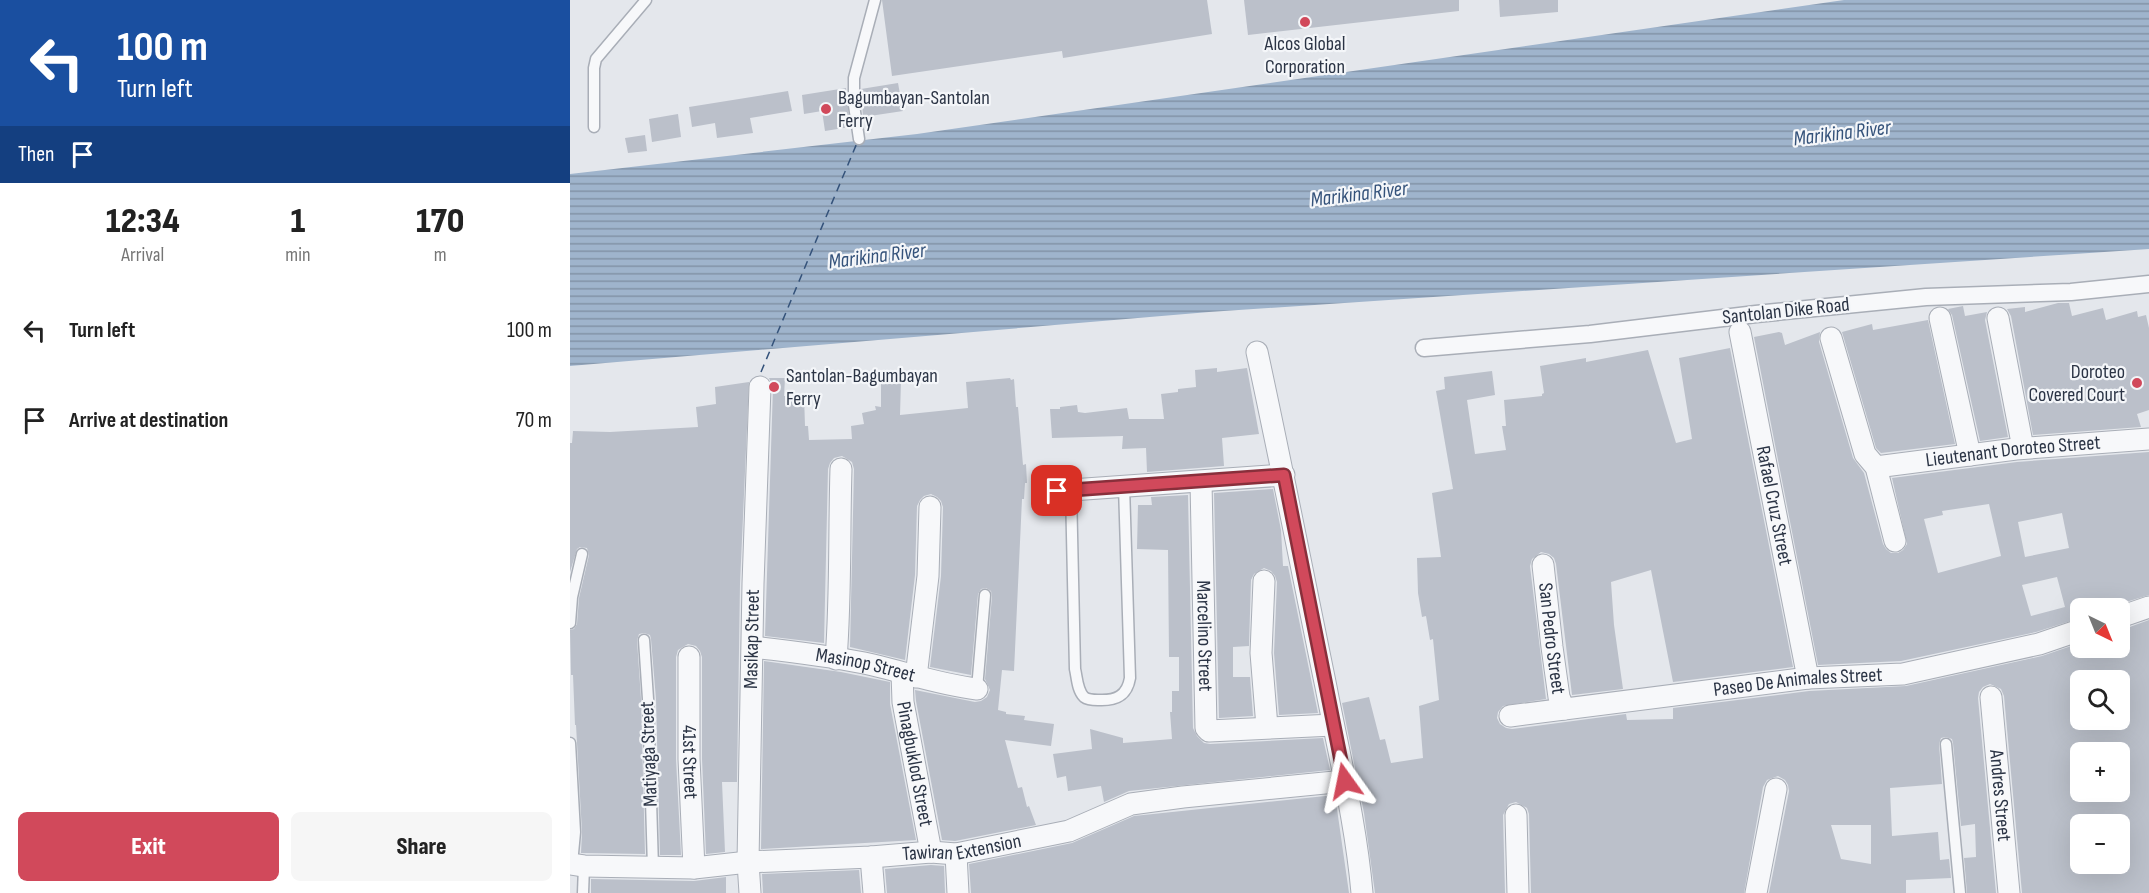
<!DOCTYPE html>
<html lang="en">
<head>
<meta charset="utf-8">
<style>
  :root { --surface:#fff; --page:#f6f6f6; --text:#222; --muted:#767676; --accent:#d1495b }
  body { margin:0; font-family:"Sofia Sans Condensed",sans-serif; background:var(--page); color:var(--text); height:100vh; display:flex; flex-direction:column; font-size:22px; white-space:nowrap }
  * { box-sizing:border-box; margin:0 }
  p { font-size:20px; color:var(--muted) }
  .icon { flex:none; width:33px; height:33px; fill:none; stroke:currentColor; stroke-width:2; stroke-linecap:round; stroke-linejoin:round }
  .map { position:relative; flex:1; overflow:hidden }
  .drawer { display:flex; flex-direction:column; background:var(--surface); width:570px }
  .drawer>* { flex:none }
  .top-card { background:#1a4fa0; color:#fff; overflow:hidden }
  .needle { width:39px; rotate:137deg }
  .fabs { position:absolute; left:1500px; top:598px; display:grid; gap:12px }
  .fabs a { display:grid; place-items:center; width:60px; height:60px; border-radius:9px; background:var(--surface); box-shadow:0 6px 24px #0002; font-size:30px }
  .pin { position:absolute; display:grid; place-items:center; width:51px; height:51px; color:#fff; margin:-26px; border-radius:12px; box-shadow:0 3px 9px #0006 }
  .me { position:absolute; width:66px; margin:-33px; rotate:348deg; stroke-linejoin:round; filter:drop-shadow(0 0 4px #0008) }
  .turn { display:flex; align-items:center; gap:21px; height:126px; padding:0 18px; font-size:27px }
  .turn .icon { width:78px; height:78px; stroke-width:2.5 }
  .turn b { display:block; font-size:42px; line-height:51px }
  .then { display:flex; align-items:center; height:57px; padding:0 18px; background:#0003; gap:12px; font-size:22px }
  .eta { display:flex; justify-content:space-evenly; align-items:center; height:102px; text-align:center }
  .eta b { font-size:36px; font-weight:800; line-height:42px }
  .cta { display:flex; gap:12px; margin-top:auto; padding:12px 18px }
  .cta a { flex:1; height:69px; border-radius:9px; background:var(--accent); color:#fff; font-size:24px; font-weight:800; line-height:69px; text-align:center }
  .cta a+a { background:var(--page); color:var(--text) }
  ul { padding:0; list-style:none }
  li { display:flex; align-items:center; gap:18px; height:90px; padding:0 18px }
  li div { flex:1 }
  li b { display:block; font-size:22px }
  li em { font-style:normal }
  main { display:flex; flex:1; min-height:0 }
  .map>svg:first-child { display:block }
  .water { fill:url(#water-rules) }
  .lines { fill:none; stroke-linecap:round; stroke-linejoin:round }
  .ferry { stroke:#34527a; stroke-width:1.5; stroke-dasharray:8 6; stroke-linecap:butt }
  .building { fill:#bbc0ca; fill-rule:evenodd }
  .service-casing { stroke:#a9aeb7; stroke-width:13 }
  .pedestrian-casing { stroke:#a9aeb7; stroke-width:19 }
  .minor-casing { stroke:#a9aeb7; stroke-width:23 }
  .service { stroke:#f7f8fa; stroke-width:10 }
  .pedestrian { stroke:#f7f8fa; stroke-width:16 }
  .minor { stroke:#f7f8fa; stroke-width:21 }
  .route-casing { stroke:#882f3b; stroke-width:15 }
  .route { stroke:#d1495b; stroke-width:10 }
  .poi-dot { fill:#d1495b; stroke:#f4f6f9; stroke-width:2 }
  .labels { text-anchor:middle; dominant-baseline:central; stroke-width:4.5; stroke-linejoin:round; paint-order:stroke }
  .poi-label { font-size:20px; fill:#2b3445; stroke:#f4f6f9; text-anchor:start }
  .street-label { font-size:20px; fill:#2b3445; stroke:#f4f6f9 }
  .water-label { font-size:21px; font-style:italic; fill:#34527a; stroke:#f4f6f9 }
</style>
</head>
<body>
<main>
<section class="drawer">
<div class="top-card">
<div class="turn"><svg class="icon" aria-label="left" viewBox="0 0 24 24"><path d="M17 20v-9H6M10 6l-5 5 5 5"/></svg><div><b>100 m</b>Turn left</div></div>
<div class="then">Then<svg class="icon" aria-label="arrive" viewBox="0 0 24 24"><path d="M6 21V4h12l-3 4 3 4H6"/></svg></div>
</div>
<div class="eta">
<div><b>12:34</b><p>Arrival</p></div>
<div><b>1</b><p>min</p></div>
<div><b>170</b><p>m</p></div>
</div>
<ul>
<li><svg class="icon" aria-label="left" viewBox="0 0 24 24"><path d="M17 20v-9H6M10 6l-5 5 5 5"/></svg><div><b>Turn left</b></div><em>100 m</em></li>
<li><svg class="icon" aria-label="arrive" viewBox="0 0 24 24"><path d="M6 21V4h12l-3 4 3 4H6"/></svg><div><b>Arrive at destination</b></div><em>70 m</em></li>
</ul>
<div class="cta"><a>Exit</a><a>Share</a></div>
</section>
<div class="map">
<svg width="1579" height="893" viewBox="0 0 1579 893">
  <defs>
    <pattern id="water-rules" width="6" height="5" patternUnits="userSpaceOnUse" patternTransform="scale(1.5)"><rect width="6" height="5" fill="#9fb4cc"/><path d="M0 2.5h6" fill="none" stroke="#8293a7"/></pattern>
  </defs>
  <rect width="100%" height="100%" fill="#e4e7ec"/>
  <path class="water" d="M1274 0H1579V249L639 312 0 366V174L347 134Z"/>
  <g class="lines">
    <path class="ferry" d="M191 372 287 143"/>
  </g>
  <g class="building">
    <path d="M312 0H637L642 34 493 58 492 51 322 76Z"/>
    <path d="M674 0H889V11L678 35Z"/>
    <path d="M929 0H988V12L930 17Z"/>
    <path d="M328 83 333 111 293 117 291 89Z"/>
    <path d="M276 88 280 127 255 131 252 111 234 114 232 95Z"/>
    <path d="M218 91 222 111 180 118 183 133 147 138 145 123 122 127 119 107Z"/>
    <path d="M108 114 111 137 82 142 79 119Z"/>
    <path d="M75 135 77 151 58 153 55 138Z"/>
    <path d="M1488 303H1499L1502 316 1533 308 1536 320 1567 311 1568 317 1576 315 1579 328V410L1567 414 1571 427 1463 435 1441 316 1437 309 1455 307V312Z"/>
    <path d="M1393 306 1395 316 1417 312 1415 320 1438 437 1410 441 1382 315 1378 309Z"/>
    <path d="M1358 320 1385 444 1311 453 1306 448 1272 332 1302 324 1303 330Z"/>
    <path d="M1209 332 1212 333 1215 345 1250 332 1249 342 1283 458 1294 473 1313 544 1316 549 1321 553H1328L1333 550 1337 544 1322 478 1447 462 1579 452V595L1546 605 1540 609H1510V618L1466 632 1331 661 1248 665 1184 337ZM1419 504 1431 556 1368 573 1354 519 1373 515 1372 511ZM1492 513 1499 548 1455 557 1448 522ZM1487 577 1495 607 1461 616 1452 585Z"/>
    <path d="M1160 348 1223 667 1103 682 1081 570 1041 582 1044 625 1053 689 1002 695 986 564 984 558 979 554 971 552 962 559 960 566 976 699 933 706 928 712 927 718 930 724 936 728 942 729 1056 714 1057 720 1103 719V708L1239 691 1336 686 1472 656 1510 643V648H1550V642L1559 640 1557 628 1579 620V893H1452L1434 696 1431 689 1420 684 1413 687 1409 692 1408 698 1426 893H1397L1394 858 1406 857 1405 824 1391 826 1383 743 1382 739 1376 737 1371 738 1369 744 1372 784 1320 788 1322 836 1368 832 1370 860 1379 859 1381 878 1336 880V893H1199L1219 791 1218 785 1215 780 1208 776 1197 780 1193 787 1174 893H961L959 814 957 808 946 802 939 804 933 815 935 893H805L794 813 772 703 799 697 810 740 815 739 821 763 853 758 849 706 869 700 863 639 860 640 856 616 852 617 848 593 847 558 871 557 862 493 883 489 866 391 875 389 874 377 922 371 925 395 897 400 905 454 936 450 932 426H936L934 400 972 396V394L974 393 970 366 1016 358V362L1078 350 1106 443 1122 439 1109 358ZM1510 681H1550V720H1510ZM1510 753H1550V792H1510ZM1261 825H1301V864L1271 859ZM1510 825H1550V864H1510Z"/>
    <path d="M647 368V372L677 368 689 434 652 438 654 466 577 472 576 448 552 449 553 436 482 438 480 409H490V407L507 405 508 412 515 413 557 408 559 419H594L591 394 608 392V389L626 387 625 370Z"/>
    <path d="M199 378H215L214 396 234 395 235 426H238L239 440 282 439 281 426 294 424 292 413 306 410 305 406 311 407V379L331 380 330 415 398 408 396 382 440 378 441 380 444 379 446 407H448L453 465 456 464 457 483H455L454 499H452L444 671 432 670 428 710 436 712V714L455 716 454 720 484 724 481 746 435 740 448 788 452 787 457 807 459 806 466 825 385 841 372 840 346 701 345 690 405 702 411 701 417 697 420 690 415 679 422 596 421 591 416 588 411 589 408 594 401 675 360 667 371 576 373 507 371 501 367 497 361 494 354 496 350 500 347 506 345 575 335 660 280 647 284 469 282 462 272 456 264 458 260 463 258 469 254 643 195 636 203 387Z"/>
    <path d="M179 382 170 584 167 782H152L155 852 136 854 132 759V657L130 651 126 646 118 644 108 650 106 657V759L111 855H90L86 699 81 639 80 635 74 633 69 634 67 640 71 699 75 854 11 853 12 832 6 725H5L3 675H1L0 630 4 629 7 624 9 598 19 555 17 548 10 547 7 549 0 572V443H2L3 431 40 432 128 427 126 407 146 404 145 387Z"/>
    <path d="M703 489 711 530 713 566H718L748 713 709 715 704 653 707 582 705 576 701 571 694 568 684 574 681 580 679 646 663 647V677H680L683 716 649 718 644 493Z"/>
    <path d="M618 495 623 728 627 736 634 743 640 744 753 738 760 770 559 791 534 802 531 786 498 791 496 776 487 778 483 754 522 749 520 729 553 738V743L602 739 600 712H602V691H609V657H599L598 550 567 549 568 505H582L581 497Z"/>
    <path d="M194 661 271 672 320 682V704L346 840 191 849Z"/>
    <path d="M765 795 779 893H401L399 864 502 843 564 816Z"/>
    <path d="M361 865 374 866 375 893H317L315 869Z"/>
    <path d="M289 870 291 893H193L192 874Z"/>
    <path d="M156 877V893H21V879L124 881Z"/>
  </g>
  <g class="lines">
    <defs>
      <g id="service">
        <path d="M24 127V68L26 59 76 0"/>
        <path d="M289 139 284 105V78L305 0"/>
        <path d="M501 490 505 669C507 677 507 690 514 697 518 700 524 700 528 700 546 701 557 696 560 678L554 486"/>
        <path d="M0 623 2 597 12 554"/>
        <path d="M74 640 78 699 83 868"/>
        <path d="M407 689 415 595"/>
        <path d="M0 743 5 832 2 864"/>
        <path d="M1376 744 1390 893"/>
        <path d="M13 893 14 866"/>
      </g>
      <path id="pedestrian" d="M854 348 1020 334 1186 314 1356 297 1501 292 1579 284"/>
      <g id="minor">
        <path d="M1370 318 1400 455"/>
        <path d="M1428 318 1453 448"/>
        <path id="s1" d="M1170 332 1238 678"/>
        <path d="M1261 338 1295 454 1306 467 1325 541"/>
        <path d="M687 352C711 463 733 575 756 687 769 755 786 823 792 893"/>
        <path id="s2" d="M1306 467 1446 449 1579 439"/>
        <path id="s3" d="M631 482 636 728 639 731 763 725"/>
        <path d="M473 492 714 475"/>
        <path id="s4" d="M973 565 982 647 989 697 994 709"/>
        <path d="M694 581 691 653 697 727"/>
        <path d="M1550 617 1579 607"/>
        <path id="s5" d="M183 647C223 652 263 656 303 665 337 673 371 685 407 689"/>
        <path id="s6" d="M119 657V759L124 868"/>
        <path d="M266 659C271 596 269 532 271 469"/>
        <path id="s7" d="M332 673 333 702 361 852"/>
        <path d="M346 677 358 576 360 507"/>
        <path id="s8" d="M1421 697 1439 893"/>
        <path id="s9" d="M940 716 1238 678 1333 674 1469 644 1510 630"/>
        <path d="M946 815 948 893"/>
        <path d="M386 854 388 893"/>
        <path d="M301 857 304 893"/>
        <path id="s10" d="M0 864 14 866 124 868 178 862 301 857 361 852 386 854 499 831 561 804 613 797 775 781"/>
        <path id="s11" d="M180 893 178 862 183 584 190 387"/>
        <path d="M1186 893 1206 789"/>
      </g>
    </defs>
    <use href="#service" class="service-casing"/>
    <use href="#pedestrian" class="pedestrian-casing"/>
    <use href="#minor" class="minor-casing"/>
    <use href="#service" class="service"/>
    <use href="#pedestrian" class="pedestrian"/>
    <use href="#minor" class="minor"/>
  </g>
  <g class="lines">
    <defs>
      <path id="route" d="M487 491 714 475 775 781"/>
    </defs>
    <use href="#route" class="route-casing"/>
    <use href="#route" class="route"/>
  </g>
  <g class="poi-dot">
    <circle cx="735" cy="22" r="6"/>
    <circle cx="256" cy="109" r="6"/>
    <circle cx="1567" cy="383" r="6"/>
    <circle cx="204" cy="387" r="6"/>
  </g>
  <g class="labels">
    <g class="poi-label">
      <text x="735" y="44" text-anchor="middle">Alcos Global<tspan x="735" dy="23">Corporation</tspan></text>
      <text x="268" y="98">Bagumbayan-Santolan<tspan x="268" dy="23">Ferry</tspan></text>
      <text x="1555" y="372" text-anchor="end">Doroteo<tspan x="1555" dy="23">Covered Court</tspan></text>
      <text x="216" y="376">Santolan-Bagumbayan<tspan x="216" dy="23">Ferry</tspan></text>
    </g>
    <g class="street-label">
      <text transform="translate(1216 311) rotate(-6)">Santolan Dike Road</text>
      <text stroke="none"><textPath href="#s2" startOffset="138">Lieutenant Doroteo Street</textPath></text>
      <text stroke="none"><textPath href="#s1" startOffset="177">Rafael Cruz Street</textPath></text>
      <text stroke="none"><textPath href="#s3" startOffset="154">Marcelino Street</textPath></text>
      <text stroke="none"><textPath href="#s4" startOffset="74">San Pedro Street</textPath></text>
      <text stroke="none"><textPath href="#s11" startOffset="254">Masikap Street</textPath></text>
      <text stroke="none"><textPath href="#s5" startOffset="114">Masinop Street</textPath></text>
      <text stroke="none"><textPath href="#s9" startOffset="290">Paseo De Animales Street</textPath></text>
      <text transform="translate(79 754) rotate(-92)">Matiyaga Street</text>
      <text stroke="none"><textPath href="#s6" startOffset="105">41st Street</textPath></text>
      <text stroke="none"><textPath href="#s7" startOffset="92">Pinagbuklod Street</textPath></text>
      <text stroke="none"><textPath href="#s8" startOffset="99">Andres Street</textPath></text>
      <text stroke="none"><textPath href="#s10" startOffset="393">Tawiran Extension</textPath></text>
    </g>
    <g class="water-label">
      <text transform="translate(1272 133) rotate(-7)">Marikina River</text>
      <text transform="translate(789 194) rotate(-7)">Marikina River</text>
      <text transform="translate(307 256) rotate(-7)">Marikina River</text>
    </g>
  </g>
</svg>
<div class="fabs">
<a><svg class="needle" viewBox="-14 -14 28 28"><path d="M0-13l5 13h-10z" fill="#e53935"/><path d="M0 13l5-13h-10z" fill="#767676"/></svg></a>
<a><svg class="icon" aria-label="search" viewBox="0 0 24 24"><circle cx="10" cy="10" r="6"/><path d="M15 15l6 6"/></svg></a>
<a>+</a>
<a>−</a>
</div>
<div class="pin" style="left:487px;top:491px;background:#d93025"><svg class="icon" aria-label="arrive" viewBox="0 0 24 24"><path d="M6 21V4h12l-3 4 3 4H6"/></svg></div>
<svg class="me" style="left:775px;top:781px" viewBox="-20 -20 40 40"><path d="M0-17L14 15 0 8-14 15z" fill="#d1495b" stroke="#fff" stroke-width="4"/></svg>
</div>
</main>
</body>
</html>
